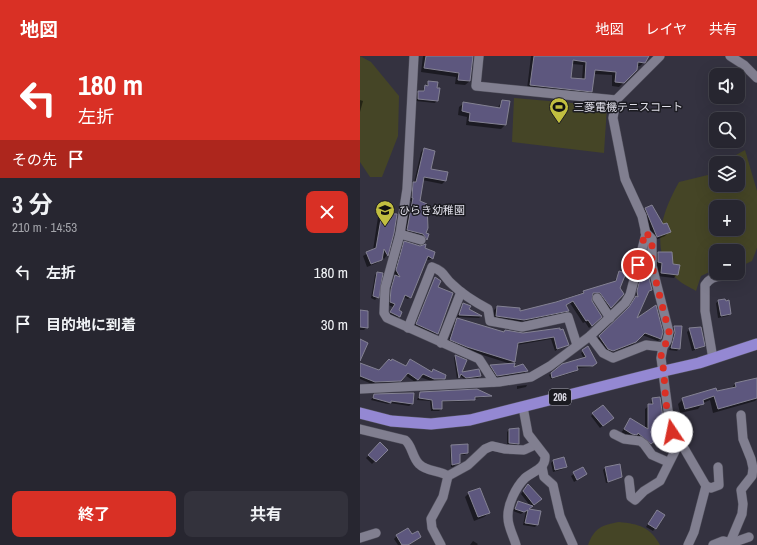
<!DOCTYPE html>
<html lang="ja">
<head>
<meta charset="utf-8">
<style>
  :root { --surface:#272630; --page:#33323c; --text:#f1f3f6; --muted:#a4a5ab; --line:#43434c; --accent:#d93025 }
  body { margin:0; font-family:"Archivo Narrow","Noto Sans JP",sans-serif; background:var(--page); color:var(--text); height:100vh; display:flex; flex-direction:column; font-size:15px; white-space:nowrap }
  * { box-sizing:border-box; margin:0 }
  p { font-size:13px; color:var(--muted) }
  .icon { flex:none; width:22px; height:22px; fill:none; stroke:currentColor; stroke-width:2; stroke-linecap:round; stroke-linejoin:round }
  .map { position:relative; flex:1; overflow:hidden }
  .drawer { display:flex; flex-direction:column; background:var(--surface); width:360px }
  .drawer>* { flex:none }
  .banner { background:#d93025; color:#fff; overflow:hidden }
  .controls { position:absolute; left:349px; top:12px; display:grid; gap:8px }
  .controls a { display:grid; place-items:center; width:36px; height:36px; border-radius:8px; background:var(--surface); box-shadow:0 4px 16px #0002,0 0 0 1px var(--line); font-size:20px }
  .pin { position:absolute; display:grid; place-items:center; width:34px; height:34px; color:#fff; margin:-17px; border:2px solid #fff; border-radius:50%; box-shadow:0 1px 4px #0007 }
  .me { position:absolute; width:44px; margin:-22px; rotate:349deg; stroke-linejoin:round; filter:drop-shadow(0 0 3px #0008) }
  .turn { display:flex; align-items:center; gap:14px; height:84px; padding:0 12px; font-size:18px }
  .turn .icon { width:52px; height:52px; stroke-width:2.5 }
  .turn b { display:block; font-size:28px; line-height:34px }
  .then { display:flex; align-items:center; height:38px; padding:0 12px; background:#0003; gap:8px; font-size:15px }
  .round { display:grid; place-items:center; flex:none; width:42px; height:42px; border-radius:8px; background:var(--page) }
  .headline { display:flex; align-items:center; justify-content:space-between; height:68px; padding:0 12px }
  h1 { font-size:24px; font-weight:700; line-height:30px }
  .primary-button { display:flex; gap:8px; margin-top:auto; padding:8px 12px }
  .primary-button a { flex:1; height:46px; border-radius:8px; background:var(--accent); color:#fff; font-size:16px; font-weight:700; line-height:46px; text-align:center }
  .primary-button a+a { background:var(--page); color:var(--text) }
  ul { padding:0; list-style:none }
  li { display:flex; align-items:center; gap:12px; height:52px; padding:0 12px }
  li div { flex:1 }
  li b { display:block; font-size:15px }
  li em { font-style:normal }
  header { display:flex; align-items:center; gap:24px; box-sizing:border-box; height:56px; padding:0 20px; background:var(--accent); color:#fff }
  header strong { font-size:19px }
  nav { display:flex; gap:22px; margin-inline-start:auto; font-size:14px }
  main { display:flex; flex:1; min-height:0 }
  .map>svg:first-child { display:block }
  .green { fill:#454526; fill-rule:evenodd }
  .shadow { fill:#0007; fill-rule:evenodd }
  .building { fill:#5d577e; stroke:#848293; fill-rule:evenodd }
  .lines { fill:none; stroke-linecap:round; stroke-linejoin:round }
  .minor-casing { stroke:#52515d; stroke-width:10 }
  .trunk-casing { stroke:#52515d; stroke-width:12 }
  .minor { stroke:#817f90; stroke-width:9 }
  .trunk { stroke:#9488d3; stroke-width:11 }
  .route { stroke:#d93025; stroke-width:7; stroke-dasharray:0 12.6 }
  .labels { text-anchor:middle; dominant-baseline:central; stroke-width:3; stroke-linejoin:round; paint-order:stroke }
  .shield { fill:#1b1b21; stroke:#a5a4ad; stroke-width:1 }
  .shield-label { font-size:10px; font-weight:bold; fill:#e0dfe9 }
  .poi-label { font-size:11px; fill:#e0dfe9; stroke:#1b1b21; text-anchor:start }
</style>
</head>
<body>
<header>
<strong>地図</strong>
<nav><a>地図</a><a>レイヤ</a><a>共有</a></nav>
</header>
<main>
<section class="drawer">
<div class="banner">
<div class="turn"><svg class="icon" aria-label="left" viewBox="0 0 24 24"><path d="M17 20v-9H6M10 6l-5 5 5 5"/></svg><div><b>180 m</b>左折</div></div>
<div class="then">その先<svg class="icon" aria-label="arrive" viewBox="0 0 24 24"><path d="M6 21V4h12l-3 4 3 4H6"/></svg></div>
</div>
<div class="headline"><div><h1>3 分</h1><p>210 m · 14:53</p></div><a class="round" style="background:#d93025;color:#fff"><svg class="icon" aria-label="close" viewBox="0 0 24 24"><path d="M6 6l12 12M18 6L6 18"/></svg></a></div>
<ul>
<li><svg class="icon" aria-label="left" viewBox="0 0 24 24"><path d="M17 20v-9H6M10 6l-5 5 5 5"/></svg><div><b>左折</b></div><em>180 m</em></li>
<li><svg class="icon" aria-label="arrive" viewBox="0 0 24 24"><path d="M6 21V4h12l-3 4 3 4H6"/></svg><div><b>目的地に到着</b></div><em>30 m</em></li>
</ul>
<div class="primary-button"><a>終了</a><a>共有</a></div>
</section>
<div class="map">
<svg width="397" height="489" viewBox="0 0 397 489">
  <rect width="100%" height="100%" fill="#343240"/>
  <g class="green">
    <path d="M0 0 11 6 39 40 38 80 22 121H10L0 106Z"/>
    <path d="M154 42 247 50 244 97 152 86Z"/>
    <path d="M385 94 397 135V192L392 205 379 211 378 195H356V213L341 220 336 235C330 231 322 228 317 223 288 196 302 156 319 126L356 117V129H378V107H373L376 99ZM356 151H378V173H356Z"/>
    <path d="M259 466C279 468 290 471 300 489H228C234 472 242 469 259 466Z"/>
  </g>
  <g class="shadow">
    <path d="M63 0H106L110 25 105 29 95 28 96 21 61 16Z"/>
    <path d="M171 0H288L287 3 280 10H277L276 14 259 31 252 30V19L233 18 231 35 227 39 167 33ZM212 8 223 9 222 24 210 22Z"/>
    <path d="M69 26 76 33 77 44 75 47 56 45V38L59 36H63V33Z"/>
    <path d="M0 44 3 45 0 56Z"/>
    <path d="M142 45 146 68 141 73 106 69 107 61 98 59 99 51 104 47 137 53Z"/>
    <path d="M64 93 70 114 85 125 82 128 62 124 59 146 65 177 68 178 63 186 44 177 51 145H49L51 130 54 127 61 96Z"/>
    <path d="M75 149H82V155L79 157H72L73 151Z"/>
    <path d="M285 152 309 176 305 180 293 185 281 157Z"/>
    <path d="M22 158H36L27 199 24 203 22 199 21 203 17 207 7 211 3 200 13 194 18 161Z"/>
    <path d="M44 187 64 193 72 202 69 204 66 203 50 241 48 243 43 241 38 254 41 256 37 263 29 259 33 251 28 249 29 236 33 223 36 220 34 217 42 189Z"/>
    <path d="M298 197 312 209 317 218 314 222 297 220 298 211 295 210V201Z"/>
    <path d="M260 216 259 232 262 238 248 254 237 239 231 240V245L241 260 229 272 225 266 223 267 210 247 205 250 208 255 205 257 161 267 134 262V254L137 251 159 256 177 252 254 226Z"/>
    <path d="M17 217 18 241 15 244 11 242 15 219Z"/>
    <path d="M75 222 77 231 92 238 75 280 54 271Z"/>
    <path d="M281 224 291 234 287 237 274 265 300 283 298 285 282 279 273 289 250 297 246 295 237 283 267 255 276 242 278 226Z"/>
    <path d="M359 245H368L370 258 368 260 358 262 356 247Z"/>
    <path d="M104 248 108 254 121 260 119 262 97 261Z"/>
    <path d="M0 255 7 271 4 274H0Z"/>
    <path d="M98 263 143 277 145 275 163 278 199 273 207 288 195 295 191 283 157 289 154 306 151 308 153 312 163 310 166 315 164 318 135 322 128 312 130 310 151 308 104 293 88 286 95 265Z"/>
    <path d="M314 271H321L319 292 317 295 309 294 313 281 312 274Z"/>
    <path d="M330 273 344 290 341 292 332 295 327 276Z"/>
    <path d="M228 292 234 309 230 311 216 312 215 316 191 323 189 319 191 317 224 303 221 297Z"/>
    <path d="M95 300 100 318 120 320 118 322 104 323 99 319 97 323 94 302Z"/>
    <path d="M0 308 19 315 23 309 45 311 71 317 73 315 84 322 81 325H71L60 321 55 326 45 319 38 327 12 328 0 323Z"/>
    <path d="M375 328 397 329V343L395 345 353 357 350 344 343 347 338 353 320 357 318 348 323 343 371 333Z"/>
    <path d="M167 329 166 331 157 333V330Z"/>
    <path d="M116 334 130 340 114 343 112 345 81 346V353L79 355H71L70 345 57 344 60 337Z"/>
    <path d="M14 339 52 348 49 350 30 347 28 348 11 344Z"/>
    <path d="M293 343 302 362 299 365 294 366 293 378 297 382 287 391 275 380 273 381H268L261 377 271 363 285 372V353L290 349Z"/>
    <path d="M233 358 250 364 240 372 231 360Z"/>
    <path d="M149 374 158 387 156 390 147 389V376Z"/>
    <path d="M20 388 26 394 12 408 6 402Z"/>
    <path d="M92 390 107 397 105 399H99V406L93 411H91L90 392Z"/>
    <path d="M193 405 206 411 203 413 193 416 191 407Z"/>
    <path d="M259 409 261 421 246 427 243 414 245 412Z"/>
    <path d="M223 412 226 418 214 426 211 420Z"/>
    <path d="M165 432 178 446 168 454 177 469 175 471 163 469 166 454 161 458 153 455 158 446 171 451 161 438Z"/>
    <path d="M109 437 129 457 124 461 114 465 105 441Z"/>
    <path d="M295 458V472L293 475 286 471Z"/>
    <path d="M37 480H52L60 481 48 489H38L34 483Z"/>
    <path d="M113 485 118 488 117 489H110Z"/>
  </g>
  <g class="building">
    <path d="M66 0H113L110 25 98 24 99 17 64 12Z"/>
    <path d="M174 0H289L285 7 278 6 277 14 264 27 255 26 256 16 235 14 232 36 170 29ZM213 4 226 6 225 23 211 22Z"/>
    <path d="M68 25 78 26 77 32H80L78 45 58 43V35H64L65 29 68 30Z"/>
    <path d="M142 44 150 45 146 69 109 65 110 57 102 55 103 46 140 52Z"/>
    <path d="M64 92 75 95 71 113 88 116 86 125 64 121 60 145 67 148 68 172 66 177 69 178 67 184 63 178 47 174 53 142H52L53 126H56Z"/>
    <path d="M292 149 303 168 307 167 311 176 297 181 285 152Z"/>
    <path d="M22 157 37 158 34 177 28 200 24 193 22 204 11 208 6 196 16 192Z"/>
    <path d="M44 185 60 190 66 188 65 192 75 196 73 203 68 200 51 242 45 239 39 254 42 256 40 261 30 256 35 248 30 246 31 233 35 219 40 221 36 214Z"/>
    <path d="M298 196H312L313 208 320 209 318 219 301 217 302 207 298 206Z"/>
    <path d="M259 215 266 217 260 232 264 238 251 252 240 237H233L232 245 242 261 232 270 228 264 226 265 213 245 206 249 209 255 164 264 136 260 137 250 160 252V255L196 246 224 237 223 235 256 225Z"/>
    <path d="M17 216 23 217 19 242 13 240Z"/>
    <path d="M75 221 81 225 78 231 93 237 78 278 56 268Z"/>
    <path d="M289 222 292 234 289 235 277 262 296 249 303 276 301 283 285 277 276 286 253 295 248 293 239 280 269 251 276 240 278 241 277 235 280 223Z"/>
    <path d="M365 243 366 245 369 244 371 258 361 260 358 244Z"/>
    <path d="M103 247 111 250 109 253 122 260 99 259Z"/>
    <path d="M0 254 8 255V272L0 271Z"/>
    <path d="M97 262 144 276 145 274 163 277 200 272V274L203 273 209 289 197 293 194 281 158 287 155 306 107 291 90 284Z"/>
    <path d="M314 270H322L320 293 311 292 315 277Z"/>
    <path d="M341 271 345 290 335 293 329 272Z"/>
    <path d="M0 283 8 287 0 305Z"/>
    <path d="M228 290 237 307 233 310H217L218 314 192 322 191 317 202 308 226 301 222 294Z"/>
    <path d="M95 299 107 304 102 316 119 313 121 320 106 322 101 318 99 322Z"/>
    <path d="M29 303 31 305 32 303 46 310 50 303 72 316 73 313 86 319 85 323H74L63 318 58 324 48 317 41 325 15 326 0 320V307L19 314Z"/>
    <path d="M155 307 154 311 163 308 168 315 137 320 130 309Z"/>
    <path d="M397 322V342L358 353 354 340 343 344 344 348 325 353 322 342 356 332 357 335 376 331 375 327Z"/>
    <path d="M117 333 132 340 115 341V344L82 345V353H73L72 344 59 342 60 336Z"/>
    <path d="M50 337H54L53 348 31 345V347L13 342 14 338Z"/>
    <path d="M300 341 303 362 296 363 294 377 298 382 291 388 278 377 277 379 272 378 264 373 270 362 288 373V348H293L292 342Z"/>
    <path d="M243 349 254 362 243 370 232 357Z"/>
    <path d="M159 372V388L149 387V373Z"/>
    <path d="M20 386 28 394 16 406 8 399Z"/>
    <path d="M108 388V397L100 398V407L92 409 91 389Z"/>
    <path d="M204 401 207 411 195 414 193 404Z"/>
    <path d="M260 408 262 421 248 426 245 411Z"/>
    <path d="M223 411 227 418 217 424 213 416Z"/>
    <path d="M168 428 182 443 174 449 163 435Z"/>
    <path d="M120 432 130 457 118 461 108 436Z"/>
    <path d="M158 445 173 450 169 453 181 455 178 469 165 467 168 454 164 456 155 453Z"/>
    <path d="M297 454 305 459 296 473 288 468Z"/>
    <path d="M48 472 52 478 58 475 61 481 48 489H42L36 479Z"/>
  </g>
  <g class="lines">
    <defs>
      <g id="minor">
        <path d="M54 0 47 133 40 178 25 232 24 257 27 262 119 303 134 326"/>
        <path d="M119 0 116 30 256 44"/>
        <path d="M370 0 384 9 397 22"/>
        <path d="M285 176 292 183V210L309 276 307 285 303 291 301 302 310 369 311 376 321 387 346 430 334 476 328 489"/>
        <path d="M40 178 61 184"/>
        <path d="M237 242 250 262"/>
        <path d="M48 272 72 211C86 216 83 221 93 229 103 239 115 246 128 253L130 265 162 271 208 261 217 289"/>
        <path d="M230 280 243 297 253 302 286 289 303 291"/>
        <path d="M81 287 101 236"/>
        <path d="M353 303 345 255V229C349 223 355 220 362 220"/>
        <path d="M0 333 139 326 171 321 190 310 230 280 265 247 270 239 286 178 282 160 265 123 253 62 256 44 300 0"/>
        <path d="M0 373 45 384C52 389 52 401 59 408 67 416 79 414 88 420L108 409 125 393 132 390 145 393 164 394 175 389"/>
        <path d="M300 376 304 377 311 374"/>
        <path d="M254 378 264 383 280 385 284 388 292 399 308 406"/>
        <path d="M182 411 184 421 193 429 200 460 213 489"/>
        <path d="M269 424 271 441 275 444 284 435 300 425 315 395 318 384"/>
        <path d="M346 430 351 432 359 429 358 411"/>
        <path d="M0 482 16 477"/>
        <path d="M81 489 72 472 71 463 83 441 88 420"/>
        <path d="M156 489C154 481 148 471 148 462 147 449 156 431 165 422 173 415 186 413 185 400L168 378 163 351"/>
        <path d="M353 489 363 485 372 487 389 481"/>
        <path d="M369 489 382 458 383 448 381 434 392 420 393 412 391 403 383 383 381 359"/>
      </g>
      <path id="trunk" d="M0 357 31 365 71 368 110 364 304 315 339 307 397 288"/>
    </defs>
    <use href="#minor" class="minor-casing"/>
    <use href="#trunk" class="trunk-casing"/>
    <use href="#minor" class="minor"/>
    <use href="#trunk" class="trunk"/>
  </g>
  <g class="lines">
    <path class="route" d="M278 209 285 176 292 183V210L309 276C309 286 301 292 301 302 301 307 304 312 304 317 305 337 306 357 312 376"/>
  </g>
  <defs>
    <symbol id="stadium-pin" viewBox="-11 -11 22 30"><path d="M0 17L-7.5 6A9.5 9.5 0 1 1 7.5 6Z" fill="#c1be40" stroke="#1b1b21"/><path d="M0-5a6.5 5 0 1 0 0 10a6.5 5 0 1 0 0-10ZM-3.5-1.8h7v3.6h-7Z" fill="#111"/></symbol>
    <symbol id="school-pin" viewBox="-11 -11 22 30"><path d="M0 17L-7.5 6A9.5 9.5 0 1 1 7.5 6Z" fill="#c1be40" stroke="#1b1b21"/><path d="M0-5L7-2L0 1L-7-2ZM-4 1L0 2.5L4 1V4Q0 6-4 4Z" fill="#111"/></symbol>
  </defs>
  <g fill-rule="evenodd">
    <use href="#stadium-pin" x="188" y="40" width="22" height="30"/>
    <use href="#school-pin" x="14" y="143" width="22" height="30"/>
  </g>
  <g class="labels">
    <rect class="shield" x="189" y="333" width="22" height="16" rx="3"/>
    <g class="shield-label">
      <text x="200" y="341">206</text>
    </g>
    <g class="poi-label">
      <text x="213" y="51">三菱電機テニスコート</text>
      <text x="39" y="154">ひらき幼稚園</text>
    </g>
  </g>
</svg>
<div class="controls">
<a><svg class="icon" aria-label="sound" viewBox="0 0 24 24"><path d="M4 9h4l5-4v14l-5-4H4zM17 9q2 3 0 6"/></svg></a>
<a><svg class="icon" aria-label="search" viewBox="0 0 24 24"><circle cx="10" cy="10" r="6"/><path d="M15 15l6 6"/></svg></a>
<a><svg class="icon" aria-label="layers" viewBox="0 0 24 24"><path d="M12 4l9 5-9 5-9-5zM3 14l9 5 9-5"/></svg></a>
<a>+</a>
<a>−</a>
</div>
<div class="pin" style="left:278px;top:209px;background:#d93025"><svg class="icon" aria-label="arrive" viewBox="0 0 24 24"><path d="M6 21V4h12l-3 4 3 4H6"/></svg></div>
<svg class="me" style="left:312px;top:376px" viewBox="-20 -20 40 40"><circle r="19" fill="#fff"/><path d="M0-13L10 11 0 6-10 11z" fill="#d93025"/></svg>
</div>
</main>
</body>
</html>
